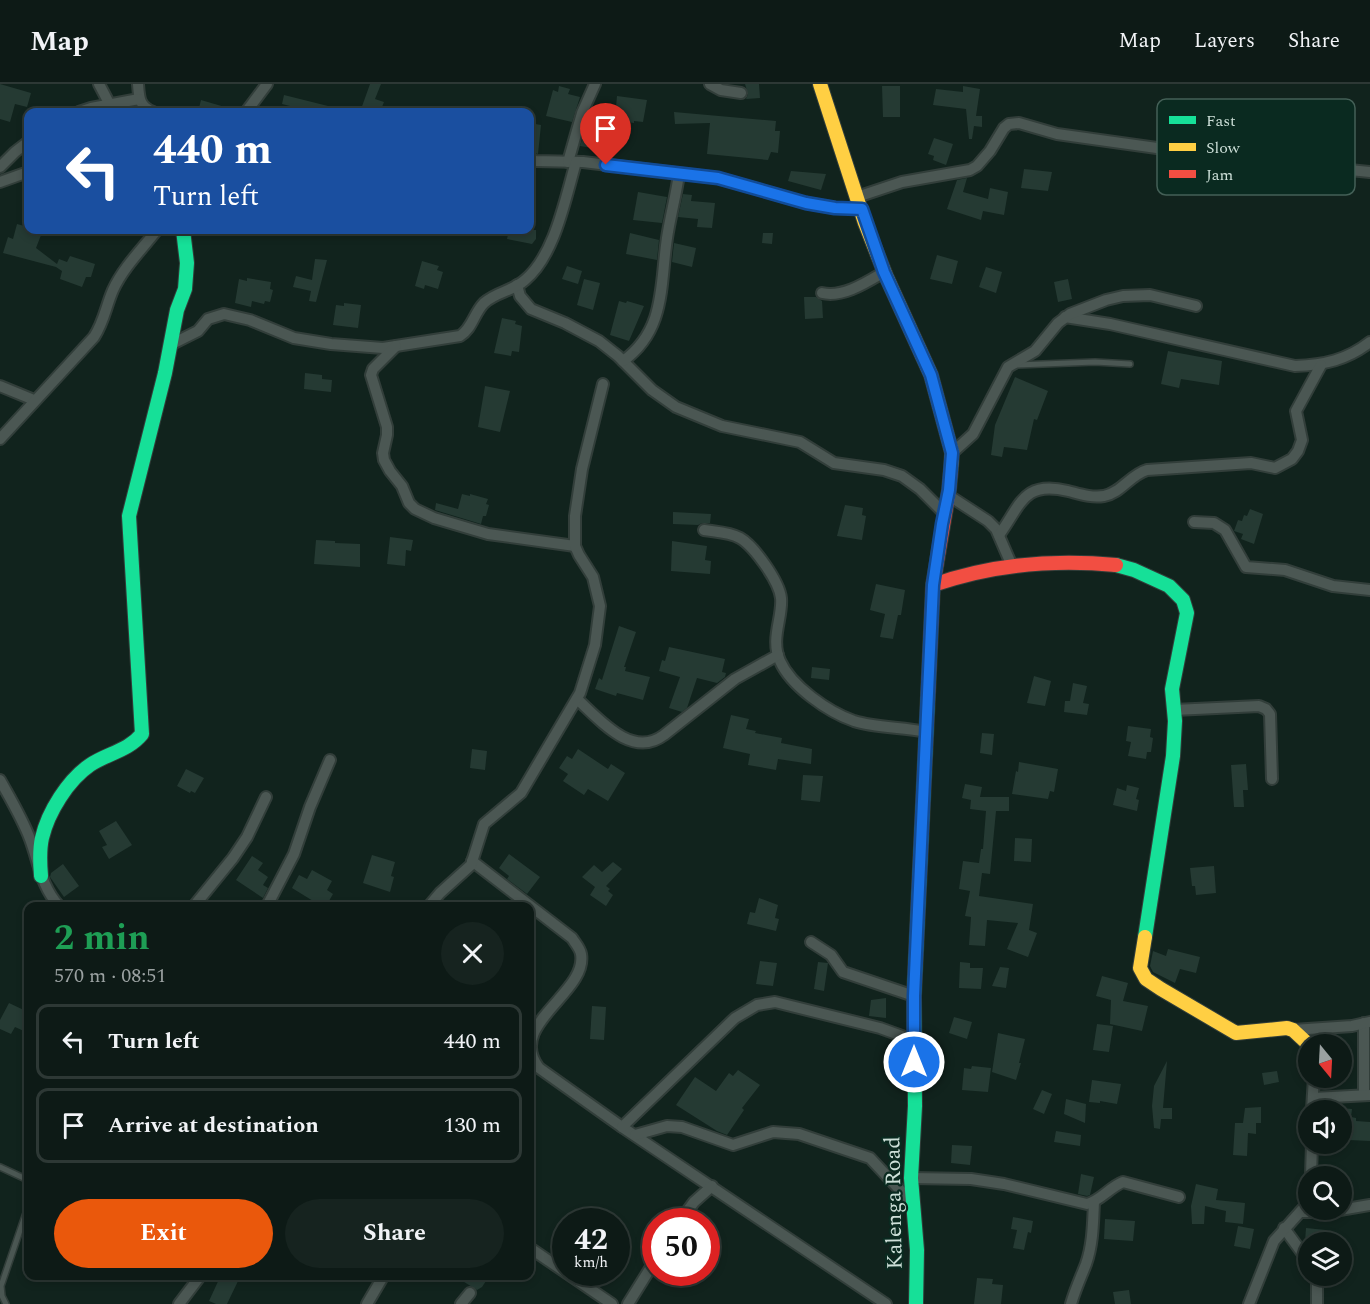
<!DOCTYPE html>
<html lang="en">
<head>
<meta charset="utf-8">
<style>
  :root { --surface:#0d1a16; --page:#16231f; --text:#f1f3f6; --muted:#9aa1a1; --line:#2d3835; --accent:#ea580c }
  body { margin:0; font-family:Spectral,serif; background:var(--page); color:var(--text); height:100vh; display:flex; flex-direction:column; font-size:22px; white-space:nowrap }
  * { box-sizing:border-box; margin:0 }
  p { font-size:20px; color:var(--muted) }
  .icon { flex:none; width:33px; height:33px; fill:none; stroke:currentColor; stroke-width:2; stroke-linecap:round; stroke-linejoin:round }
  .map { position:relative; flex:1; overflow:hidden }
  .panel { position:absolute; left:24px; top:818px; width:510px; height:378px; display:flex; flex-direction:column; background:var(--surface); border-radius:12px; box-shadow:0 3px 9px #0003,0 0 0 2px var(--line) }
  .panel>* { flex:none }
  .hud { position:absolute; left:24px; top:24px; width:510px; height:126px; border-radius:12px; box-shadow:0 3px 9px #0003,0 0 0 2px var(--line); background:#1a4fa0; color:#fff; overflow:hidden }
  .needle { width:39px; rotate:162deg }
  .controls { position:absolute; left:1298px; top:950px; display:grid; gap:12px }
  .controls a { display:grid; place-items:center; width:54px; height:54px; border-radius:50%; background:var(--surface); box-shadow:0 3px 9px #0003,0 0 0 2px var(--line); font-size:30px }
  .speed { position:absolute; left:552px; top:1124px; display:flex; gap:12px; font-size:30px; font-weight:700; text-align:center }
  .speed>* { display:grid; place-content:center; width:78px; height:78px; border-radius:50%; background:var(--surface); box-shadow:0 3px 9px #0003,0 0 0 2px var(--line); line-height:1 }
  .speed small { font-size:15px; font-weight:400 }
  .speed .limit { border:9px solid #d22; background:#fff; color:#111 }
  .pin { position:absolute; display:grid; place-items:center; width:51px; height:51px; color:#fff; margin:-62px -26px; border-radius:50% 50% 50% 0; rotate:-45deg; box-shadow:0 0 6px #0007 }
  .pin .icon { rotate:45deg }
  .me { position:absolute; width:66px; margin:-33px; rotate:0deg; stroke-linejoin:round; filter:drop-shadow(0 0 4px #0008) }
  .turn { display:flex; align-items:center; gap:21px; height:126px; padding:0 30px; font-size:27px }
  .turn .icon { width:78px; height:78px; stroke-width:2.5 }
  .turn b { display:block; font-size:42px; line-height:51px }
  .round { display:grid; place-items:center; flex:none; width:63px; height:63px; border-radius:32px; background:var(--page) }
  .head { display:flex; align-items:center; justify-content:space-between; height:102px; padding:0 30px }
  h1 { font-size:36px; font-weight:700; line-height:45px; color:#1e9e55 }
  .action { display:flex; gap:12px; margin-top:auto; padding:12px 30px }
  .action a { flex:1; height:69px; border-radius:36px; background:var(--accent); color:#fff; font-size:24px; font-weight:700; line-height:69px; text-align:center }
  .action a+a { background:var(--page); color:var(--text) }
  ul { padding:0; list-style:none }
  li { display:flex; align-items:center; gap:18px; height:75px; margin:0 12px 9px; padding:0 18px; border:3px solid var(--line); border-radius:12px }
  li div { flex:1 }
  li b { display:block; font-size:22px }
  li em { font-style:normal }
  header { display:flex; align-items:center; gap:36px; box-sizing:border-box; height:84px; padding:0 30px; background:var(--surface); border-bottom:2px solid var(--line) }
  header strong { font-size:28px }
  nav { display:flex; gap:33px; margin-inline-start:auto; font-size:21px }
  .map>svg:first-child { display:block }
  .building { fill:#253a33 }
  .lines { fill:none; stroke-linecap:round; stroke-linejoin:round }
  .lane-casing { stroke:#323e3a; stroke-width:8 }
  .street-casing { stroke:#323e3a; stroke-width:14 }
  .fast-casing { stroke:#323e3a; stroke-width:16 }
  .slow-casing { stroke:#323e3a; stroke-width:16 }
  .jam-casing { stroke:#323e3a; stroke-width:16 }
  .lane { stroke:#4b5753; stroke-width:5 }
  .street { stroke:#4b5753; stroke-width:10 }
  .fast { stroke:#16e098; stroke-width:14 }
  .slow { stroke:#ffcf43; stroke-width:14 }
  .jam { stroke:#f24e42; stroke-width:14 }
  .route-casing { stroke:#114b97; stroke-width:15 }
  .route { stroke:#1a73e8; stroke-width:10 }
  .labels { text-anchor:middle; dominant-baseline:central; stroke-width:4.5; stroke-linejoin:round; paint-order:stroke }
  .street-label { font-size:22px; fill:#cddfd8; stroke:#0a2a20 }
  .key { fill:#0a2a20; stroke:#446057; stroke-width:1.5 }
  .key-label { font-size:16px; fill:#cddfd8 }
</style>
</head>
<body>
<header>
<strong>Map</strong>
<nav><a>Map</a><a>Layers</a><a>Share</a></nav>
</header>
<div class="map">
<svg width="1370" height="1220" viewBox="0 0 1370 1220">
  <rect width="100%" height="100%" fill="#11231d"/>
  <g class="building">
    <path d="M0 0 31 9 27 23 15 20 10 38 0 35Z"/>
    <path d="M370 0H381L375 15 384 18 380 28H360Z"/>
    <path d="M745 0H759L760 14 746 15 748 10Z"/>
    <path d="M559 2 570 5 568 10 580 13 572 38 546 32 553 6 558 8Z"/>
    <path d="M882 2H900V33H883Z"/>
    <path d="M963 2 980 5 976 32H982V43L974 42 972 55H969L966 25 933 21 936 5 963 8Z"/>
    <path d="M284 11 340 25 339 28H314L282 20Z"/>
    <path d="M617 12 647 16 643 38 634 37V39L609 35 611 22 616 23Z"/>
    <path d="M201 16 235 26V28H198Z"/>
    <path d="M674 28 776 37 775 47H780L778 69 771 68 768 76 707 70 710 39 675 40Z"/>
    <path d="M530 39 541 41 538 70 530 68Z"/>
    <path d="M587 39 612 48 611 59 603 58 598 65 580 62Z"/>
    <path d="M934 54 953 60 946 81 933 76 934 72 928 70Z"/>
    <path d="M1024 85 1052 88 1048 107 1021 104Z"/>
    <path d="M791 87 826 90 821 106 788 97Z"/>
    <path d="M967 94 963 108 988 115 990 104 1008 108 1004 131 983 127 981 136 947 125 957 96Z"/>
    <path d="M638 108 667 113 662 139 633 136Z"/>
    <path d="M683 110 692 111 691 117 715 119 712 144 697 143 698 135 678 133Z"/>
    <path d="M17 140 28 143V146H43L36 164 57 180 59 175 67 178 70 172 95 180 91 193H86L82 203 60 195 62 187 56 183 3 169 8 153 13 155Z"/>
    <path d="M509 146H536V155L532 160 507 155Z"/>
    <path d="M630 149 659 156 657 176 626 170Z"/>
    <path d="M763 149H773L772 160 762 159Z"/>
    <path d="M674 159 696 164 692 183 672 178Z"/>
    <path d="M937 171 958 177 952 200 930 195Z"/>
    <path d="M315 175 327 176 316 218 309 217 311 207 293 203 296 192 312 196Z"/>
    <path d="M422 177 439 182 437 186 443 188 438 205 425 201 424 205 415 202Z"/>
    <path d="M567 182 582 187 578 200 562 195Z"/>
    <path d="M986 183 1002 188 996 209 979 203Z"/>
    <path d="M247 194 271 198 270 205 273 206 270 218 265 217 264 220 252 217 251 223 235 219 239 195 247 197Z"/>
    <path d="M584 195 600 199 593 226 577 221Z"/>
    <path d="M1068 195 1072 215 1058 218 1054 198Z"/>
    <path d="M804 213H816L822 217 823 234 805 235Z"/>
    <path d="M619 217 626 219 627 217 644 222 629 257 610 251Z"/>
    <path d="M344 219 361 221 358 244 333 241 336 221 344 222Z"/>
    <path d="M502 234 516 237 515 240 522 242 519 268 512 267 511 272 494 269Z"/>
    <path d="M1168 267 1222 277 1219 301 1181 295 1179 304 1161 300Z"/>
    <path d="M305 289 322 291V295L332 296 331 308 304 305Z"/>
    <path d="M1015 293 1048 307 1037 336 1034 335 1027 366 1004 363 1002 373 991 371 995 341Z"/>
    <path d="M485 302 510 307 500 348 478 343Z"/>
    <path d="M462 410 470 412V410L488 415 486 420 489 421 486 432H483L481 440 435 426 436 419 458 425Z"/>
    <path d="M845 421 863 424 862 431 866 432 862 456 837 452Z"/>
    <path d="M1250 425 1263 430 1254 460 1241 455 1243 450 1234 447 1238 436 1242 437 1244 431 1247 432Z"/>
    <path d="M673 428 711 430 710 439H702L698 441 673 440Z"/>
    <path d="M390 453 413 456 411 467 406 466 405 482 387 480Z"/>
    <path d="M316 456 335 457V459L360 460V483L314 480Z"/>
    <path d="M672 457 707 462 705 476 711 477 710 490 671 487Z"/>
    <path d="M876 500 905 506 901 531H898L893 555 880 553 885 530 870 526Z"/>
    <path d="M619 542 636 548 624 583H626L625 587 650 593 643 616 617 609 616 612 595 605 599 594 602 596Z"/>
    <path d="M669 563 725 575 722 588 726 589 725 593 717 599 697 594 687 624 682 628 669 624 680 593 659 587 662 576 665 577Z"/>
    <path d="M812 583 830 585 829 596 811 594Z"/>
    <path d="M1034 592 1051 597 1045 622 1027 619Z"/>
    <path d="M1073 599 1087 602 1083 619 1089 620 1087 631 1064 628 1065 617H1070Z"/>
    <path d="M731 631 749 635 746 645 756 647 755 649 782 654 781 659 812 665 811 680 778 675 776 686 748 681 750 670 723 664Z"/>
    <path d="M1128 642 1151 645 1150 653 1153 654 1151 668H1147L1146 675 1128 672 1131 658 1126 657Z"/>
    <path d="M982 649 994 650 992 671 980 669Z"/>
    <path d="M472 665 487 667 485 686 470 684Z"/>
    <path d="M578 665 608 685 611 680 625 689 608 717 588 705 584 711 563 697 568 690 559 684 567 672 572 675Z"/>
    <path d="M1019 678 1058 685 1054 708 1050 707 1048 715 1012 710 1016 687 1018 688Z"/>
    <path d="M1246 680 1248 706H1243L1244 723H1234L1231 681Z"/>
    <path d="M186 685 204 694 195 709 191 707 190 709 177 702Z"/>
    <path d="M803 691 823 692 820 718 801 716Z"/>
    <path d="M965 700 982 703 980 713H1009V727H996L990 790 982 789 979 812 1033 820 1029 846 1037 849 1028 873 1007 865 1018 839 987 836 985 862 969 861 971 833 965 832 970 807 959 805 963 777 979 779 981 765H983L986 727 970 725 971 716 962 714Z"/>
    <path d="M1127 701 1139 704 1136 715 1139 716 1137 727 1113 721 1117 704 1126 707Z"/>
    <path d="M116 737 132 761 109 775 102 763 107 761 99 747Z"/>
    <path d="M1015 754 1032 755 1031 778 1014 777Z"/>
    <path d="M509 770 540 793 527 810 507 795 509 792 499 784Z"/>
    <path d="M372 771 395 778 391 792 394 793 390 808 363 799Z"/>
    <path d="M252 772 263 779 258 786 268 793 263 801 268 804 263 814 236 796Z"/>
    <path d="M613 778 622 785 606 802 610 805 608 807 613 811 606 822 590 811 595 803 582 793 594 781 602 788Z"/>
    <path d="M63 780 79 802 64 813 50 793 51 789Z"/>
    <path d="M1214 782 1216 809 1196 811 1195 802H1192L1190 784Z"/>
    <path d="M312 786 332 797 327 806 333 810 326 822 319 818 318 820 292 804 299 791 307 795Z"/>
    <path d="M759 814 778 821 775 834 779 835 776 847 747 840 750 828 755 829Z"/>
    <path d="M1168 865 1200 873 1196 889 1180 885 1175 899 1153 888 1150 882 1153 867 1166 872Z"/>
    <path d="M760 877 777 879 773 902 756 900Z"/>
    <path d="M818 878 828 879 824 907 814 905Z"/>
    <path d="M960 878 970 879V884H983L981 905 959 904Z"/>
    <path d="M1000 883 1009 884 1006 904 992 902Z"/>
    <path d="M1102 892 1128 899 1123 917 1148 922 1142 947 1110 940 1111 916 1096 912Z"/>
    <path d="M886 914V934L869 932 871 916Z"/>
    <path d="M9 919 28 928V943L26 948 15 943 11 950 0 945V936Z"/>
    <path d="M592 922 606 923 604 956 590 955Z"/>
    <path d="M954 933 972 938 967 955 949 949Z"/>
    <path d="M1097 940 1113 942 1109 968 1093 966Z"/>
    <path d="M998 949 1025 955 1019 979H1021L1016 996 992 988Z"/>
    <path d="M1167 977 1163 1024H1172V1035H1161L1160 1045 1154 1044 1152 1022 1154 1002Z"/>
    <path d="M972 982 991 984 988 1008 962 1006 964 984 971 985Z"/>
    <path d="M738 986 760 1001 742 1024 744 1026 727 1051 717 1047 676 1021 695 993 716 1007 729 989 733 992Z"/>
    <path d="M1277 987 1279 998 1264 1001 1262 989Z"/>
    <path d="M1092 996 1121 1000 1117 1020 1100 1017V1019L1089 1018Z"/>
    <path d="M1042 1006 1052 1010 1044 1030 1033 1025Z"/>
    <path d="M1066 1015 1086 1020 1085 1039 1064 1030Z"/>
    <path d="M1261 1023V1039H1256V1050L1248 1049 1247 1072 1233 1071 1235 1039H1243L1245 1024Z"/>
    <path d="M1341 1024 1352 1025 1351 1033 1356 1034V1037L1370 1038V1057L1349 1056V1059H1341Z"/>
    <path d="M1056 1047 1081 1051 1080 1062 1054 1058Z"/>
    <path d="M952 1061 972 1062 970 1081 951 1079Z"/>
    <path d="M1081 1090 1094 1093 1090 1111 1087 1112 1078 1110Z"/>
    <path d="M1196 1100 1218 1105 1216 1116 1245 1119 1243 1140 1225 1138 1226 1127 1205 1122 1204 1140H1192L1191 1122Z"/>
    <path d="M1013 1133 1033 1137 1031 1149 1028 1148 1024 1166 1013 1164 1017 1146 1011 1145Z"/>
    <path d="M1105 1135 1135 1137 1133 1157 1104 1155Z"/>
    <path d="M1238 1142 1254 1145 1250 1165 1234 1162Z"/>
    <path d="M1306 1144 1326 1146 1325 1158H1305Z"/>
    <path d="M221 1191H231L239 1195 227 1220H216L209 1217Z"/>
    <path d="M453 1191H490L482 1203 477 1206Z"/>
    <path d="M977 1194 993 1195 992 1200 1003 1201 1001 1220H974Z"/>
    <path d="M1129 1206 1131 1220H1115L1113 1208Z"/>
  </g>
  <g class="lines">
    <defs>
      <g id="lane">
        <path d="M1017 281 1095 278 1130 280"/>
        <path d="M0 1083 28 1096"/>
        <path d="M6 1220 2 1212 1 1202 28 1123"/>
      </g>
      <g id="street">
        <path d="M99 0 110 21"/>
        <path d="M138 0C139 14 139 22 153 28"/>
        <path d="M710 0 721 6 741 9"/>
        <path d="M79 28 91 24 139 15"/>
        <path d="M246 28 267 0"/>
        <path d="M530 75 535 77 583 78 718 94 806 119 835 124 862 125"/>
        <path d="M568 78 582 29 595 0"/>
        <path d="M0 83 15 68 28 58"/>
        <path d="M0 98 28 88"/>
        <path d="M857 113 902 98 970 86 977 82 990 67 1004 44 1009 40 1019 39 1057 50 1221 73 1370 88"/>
        <path d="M517 201 520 212 531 225 565 239 599 257 618 272 652 306 676 323 722 342 800 358 834 379 884 386 902 392 920 405 944 429"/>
        <path d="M822 209C843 214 867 198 884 188"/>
        <path d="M1065 233 1110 240 1295 282C1324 281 1347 276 1370 258"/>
        <path d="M170 261 198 247 208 235 224 230 250 236 294 254 331 260 383 264 460 252C472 245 474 229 484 219 496 208 513 207 525 196 555 171 565 115 576 78"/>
        <path d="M396 262 373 285 371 291 387 343V351L383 369 384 376 390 387 402 402 409 419 415 425 434 434 488 450 575 462"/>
        <path d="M623 277C666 246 660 201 667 154 670 133 676 112 679 90"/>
        <path d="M0 302 34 316"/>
        <path d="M0 355 94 253C104 238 106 222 113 206 123 184 142 165 157 146"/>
        <path d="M952 369 973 350 1008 283 1035 267 1058 239 1070 230 1106 216 1123 212 1150 211 1196 222"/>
        <path d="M948 411 988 437 996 445 1012 482"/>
        <path d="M1194 438 1214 439 1225 446 1246 483 1285 486 1333 502 1370 506"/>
        <path d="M704 446C716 448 729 448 740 454 754 462 779 497 781 514 783 533 770 555 780 577 791 602 828 628 854 637 876 644 903 643 926 648"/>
        <path d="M999 451C1021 421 1023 396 1068 407 1080 410 1091 414 1104 412 1121 409 1130 391 1147 386L1251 379 1275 384 1292 375 1298 367 1302 356 1296 327 1321 281"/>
        <path d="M577 615C600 636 632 675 664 651L735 595 778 571"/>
        <path d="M1174 626 1259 622 1266 625 1270 630 1272 695"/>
        <path d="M0 696C11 716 22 734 30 755 39 779 41 802 59 822"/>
        <path d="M472 777 572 854C575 859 580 864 581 870 588 909 505 941 539 984L622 1043 886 1220"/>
        <path d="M194 822 233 774 247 753 266 713"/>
        <path d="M267 822 294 770 310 723 330 676"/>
        <path d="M429 822 440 809 471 781 484 740 521 709 580 609 595 561 600 522 593 493 579 471 575 462V432L582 385 603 300"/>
        <path d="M811 858 831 871 843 888 914 912"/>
        <path d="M1364 939V1011"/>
        <path d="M1293 946 1352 942 1370 938"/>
        <path d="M1313 1014 1370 1011"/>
        <path d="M1312 1026 1314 993"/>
        <path d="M622 1043 735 934 757 921 775 918 880 944 913 956"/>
        <path d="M635 1051 667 1042 682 1043 733 1061 773 1048 799 1050 870 1074 914 1121"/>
        <path d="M1311 1092 1312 1059"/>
        <path d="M911 1094 971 1095 1004 1100 1087 1120C1100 1117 1110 1103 1123 1098L1179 1113"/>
        <path d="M1302 1128H1328L1370 1121"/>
        <path d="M680 1137 694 1118 712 1102"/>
        <path d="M1284 1144 1308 1177"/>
        <path d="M530 1164 612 1220"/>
        <path d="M1315 1191 1317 1198V1220"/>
        <path d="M179 1220 201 1191"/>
        <path d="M367 1220 384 1191"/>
        <path d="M461 1220 470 1209"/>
        <path d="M628 1220 656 1175"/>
        <path d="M1071 1220C1075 1206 1081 1193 1086 1180 1093 1160 1093 1139 1094 1118"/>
        <path d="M1249 1220 1274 1157 1308 1119"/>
      </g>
      <g id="fast">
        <path d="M1116 481 1134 486 1169 502 1183 516 1187 529 1172 605 1175 637 1173 672 1145 853"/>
        <path d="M41 792C40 780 39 767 42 754 48 728 68 696 90 681 108 669 128 667 142 650L129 432 165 289 177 226 185 205 187 179 183 146"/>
        <path d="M916 1220 917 1166 911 1094 915 1022 914 912 928 611"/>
      </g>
      <g id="slow">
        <path d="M820 0 865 139 886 192 931 291 952 369 951 384"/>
        <path d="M1145 853 1140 884 1146 895 1161 905 1236 949 1287 944 1293 946 1308 960"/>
      </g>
      <g id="jam">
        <path d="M933 501C993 480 1053 475 1116 481"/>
        <path d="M928 611 933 501 949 406 951 384"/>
      </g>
    </defs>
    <use href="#lane" class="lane-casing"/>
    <use href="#street" class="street-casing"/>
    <use href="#fast" class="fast-casing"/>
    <use href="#slow" class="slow-casing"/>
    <use href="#jam" class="jam-casing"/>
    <use href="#lane" class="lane"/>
    <use href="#street" class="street"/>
    <use href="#fast" class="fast"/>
    <use href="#slow" class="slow"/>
    <use href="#jam" class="jam"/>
  </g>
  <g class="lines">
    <defs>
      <path id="route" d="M606 81 718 94 806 119 835 124 862 125 884 188 931 291 952 369 949 406 942 440 933 501 914 912V978"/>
    </defs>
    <use href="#route" class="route-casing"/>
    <use href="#route" class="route"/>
  </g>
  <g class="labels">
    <g class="street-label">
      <text transform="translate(894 1119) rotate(-91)">Kalenga Road</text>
    </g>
  </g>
  <rect x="1157" y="15" width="198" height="96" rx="9" class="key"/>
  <rect x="1169" y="32" width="27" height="8" fill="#16e098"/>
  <rect x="1169" y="59" width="27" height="8" fill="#ffcf43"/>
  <rect x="1169" y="86" width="27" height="8" fill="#f24e42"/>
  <g class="key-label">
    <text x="1206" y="42">Fast</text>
    <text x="1206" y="69">Slow</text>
    <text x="1206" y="96">Jam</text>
  </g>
</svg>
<div class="controls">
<a><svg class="needle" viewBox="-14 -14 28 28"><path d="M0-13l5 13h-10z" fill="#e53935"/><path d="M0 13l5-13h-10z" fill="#9aa1a1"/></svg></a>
<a><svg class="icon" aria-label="sound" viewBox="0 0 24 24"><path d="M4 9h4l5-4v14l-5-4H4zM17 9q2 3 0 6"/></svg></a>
<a><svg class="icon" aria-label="search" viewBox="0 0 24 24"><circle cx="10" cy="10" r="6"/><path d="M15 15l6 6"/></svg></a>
<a><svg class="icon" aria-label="layers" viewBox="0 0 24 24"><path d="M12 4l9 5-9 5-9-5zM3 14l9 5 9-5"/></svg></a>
</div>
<div class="speed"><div>42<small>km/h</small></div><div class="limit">50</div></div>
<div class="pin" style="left:606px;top:81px;background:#d93025"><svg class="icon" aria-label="arrive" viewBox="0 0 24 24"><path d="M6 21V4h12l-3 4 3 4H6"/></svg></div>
<svg class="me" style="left:914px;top:978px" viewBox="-20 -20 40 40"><circle r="17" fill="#1a73e8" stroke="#fff" stroke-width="3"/><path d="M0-11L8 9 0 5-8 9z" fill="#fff"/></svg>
<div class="hud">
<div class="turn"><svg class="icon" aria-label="left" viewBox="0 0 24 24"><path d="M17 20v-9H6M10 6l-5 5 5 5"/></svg><div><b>440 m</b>Turn left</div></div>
</div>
<section class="panel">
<div class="head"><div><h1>2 min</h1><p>570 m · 08:51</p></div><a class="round"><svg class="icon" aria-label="close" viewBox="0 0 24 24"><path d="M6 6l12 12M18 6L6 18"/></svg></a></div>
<ul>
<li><svg class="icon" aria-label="left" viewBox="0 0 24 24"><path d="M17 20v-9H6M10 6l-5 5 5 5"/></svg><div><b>Turn left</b></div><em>440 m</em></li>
<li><svg class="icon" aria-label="arrive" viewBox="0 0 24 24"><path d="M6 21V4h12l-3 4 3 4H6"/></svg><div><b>Arrive at destination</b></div><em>130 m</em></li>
</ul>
<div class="action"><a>Exit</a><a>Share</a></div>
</section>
</div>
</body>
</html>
